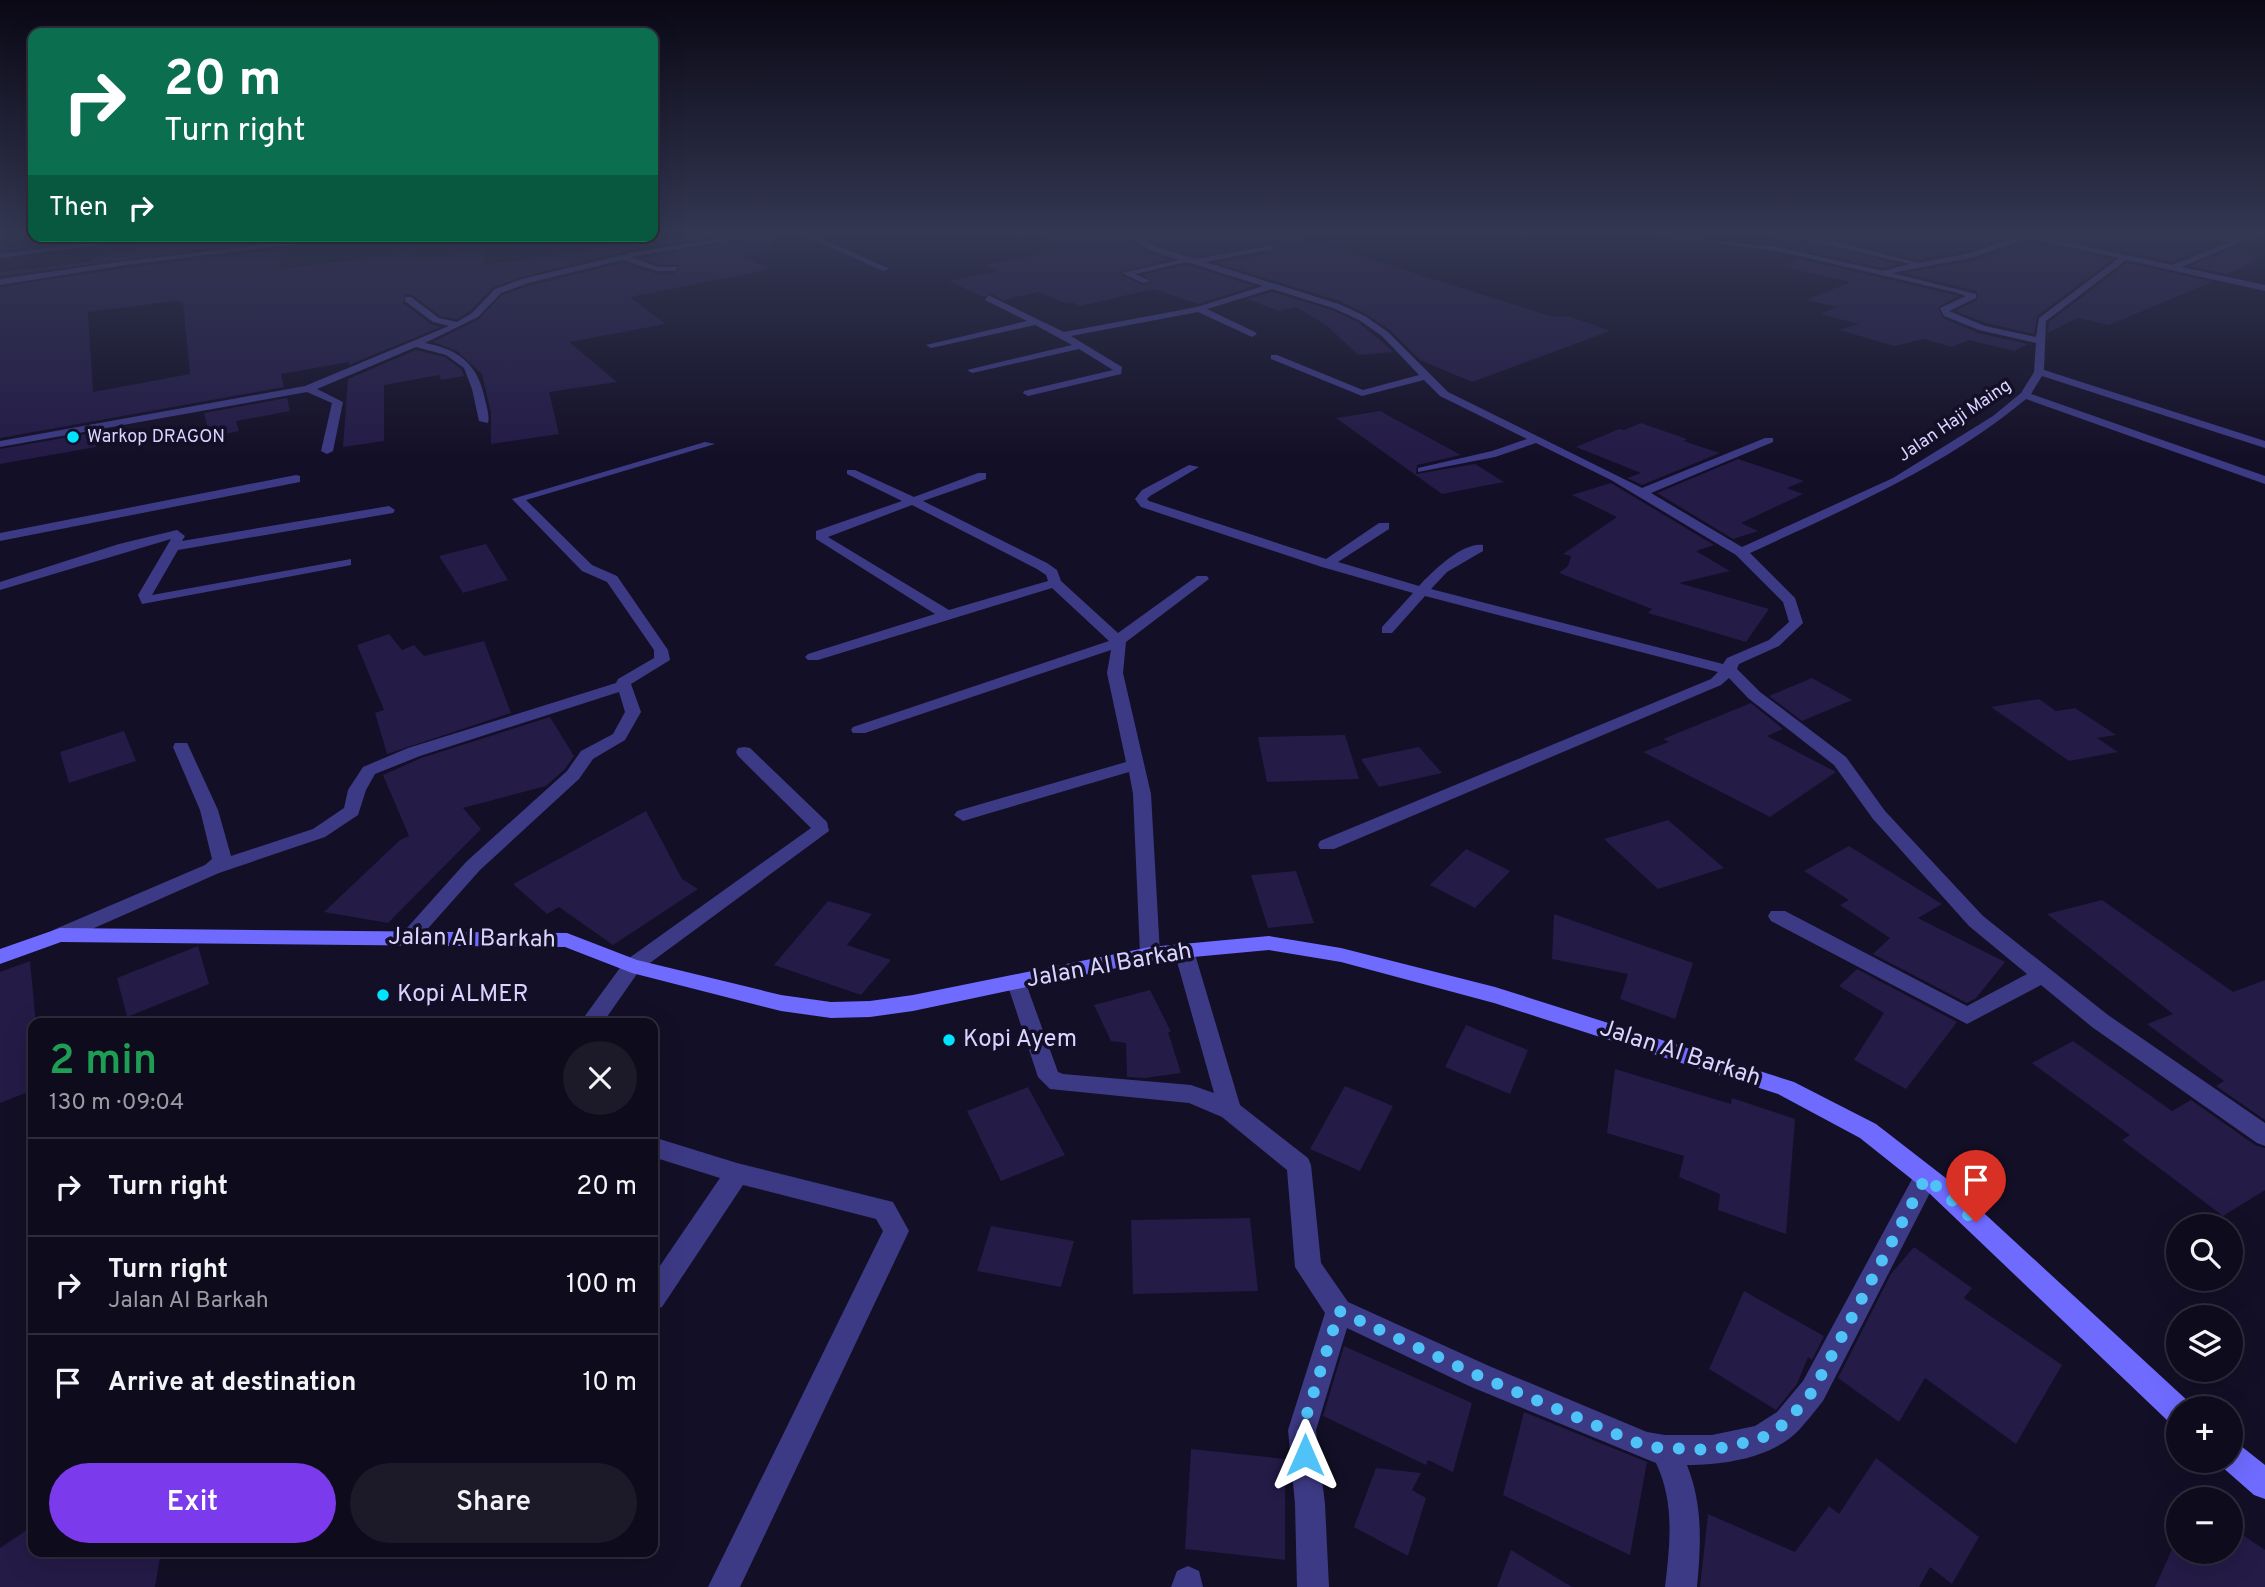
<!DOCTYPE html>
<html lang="en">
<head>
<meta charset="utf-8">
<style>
  :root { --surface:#0e0b1c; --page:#1c1929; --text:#f1f3f6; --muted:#9b9ba3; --line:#2e2b3b; --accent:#7c3aed }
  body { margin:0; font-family:Overpass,sans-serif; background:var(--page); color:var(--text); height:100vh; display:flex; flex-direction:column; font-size:26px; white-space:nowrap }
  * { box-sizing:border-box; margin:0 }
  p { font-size:23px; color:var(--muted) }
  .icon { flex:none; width:38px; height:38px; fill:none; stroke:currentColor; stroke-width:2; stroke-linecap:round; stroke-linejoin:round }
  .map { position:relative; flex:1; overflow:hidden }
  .side { position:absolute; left:28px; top:1018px; width:630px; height:539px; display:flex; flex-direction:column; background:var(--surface); border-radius:14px; box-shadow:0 7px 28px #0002,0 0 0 2px var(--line) }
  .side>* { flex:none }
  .guide { position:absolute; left:28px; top:28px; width:630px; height:214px; border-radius:14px; box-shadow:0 7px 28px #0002,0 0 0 2px var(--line); background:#0b6e4f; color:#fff; overflow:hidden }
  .tools { position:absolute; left:2166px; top:1214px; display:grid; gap:14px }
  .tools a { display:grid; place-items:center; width:77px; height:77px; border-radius:50%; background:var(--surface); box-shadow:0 7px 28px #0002,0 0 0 2px var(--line); font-size:35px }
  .pin { position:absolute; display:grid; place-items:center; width:60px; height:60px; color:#fff; margin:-72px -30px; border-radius:50% 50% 50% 0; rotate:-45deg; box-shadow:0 0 7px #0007 }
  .pin .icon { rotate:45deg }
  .me { position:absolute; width:77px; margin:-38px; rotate:0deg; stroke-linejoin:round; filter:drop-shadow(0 0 5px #0008) }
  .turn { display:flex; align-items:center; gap:24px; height:147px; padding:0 21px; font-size:32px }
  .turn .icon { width:91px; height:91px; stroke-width:2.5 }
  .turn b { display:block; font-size:49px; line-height:60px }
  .then { display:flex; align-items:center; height:66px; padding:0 21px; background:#0003; gap:14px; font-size:26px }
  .round { display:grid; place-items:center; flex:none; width:74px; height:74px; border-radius:37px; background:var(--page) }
  .head { display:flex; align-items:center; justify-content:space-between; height:119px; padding:0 21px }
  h1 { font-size:42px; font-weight:600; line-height:52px; color:#1e9e55 }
  .button { display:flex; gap:14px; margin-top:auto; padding:14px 21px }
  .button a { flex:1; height:80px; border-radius:42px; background:var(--accent); color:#fff; font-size:28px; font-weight:600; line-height:80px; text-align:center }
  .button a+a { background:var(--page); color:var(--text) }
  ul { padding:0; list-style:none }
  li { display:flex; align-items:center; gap:21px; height:98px; padding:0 21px; border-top:2px solid var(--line) }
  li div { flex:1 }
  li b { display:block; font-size:26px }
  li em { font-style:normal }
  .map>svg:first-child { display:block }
  .building { fill:#241b47; fill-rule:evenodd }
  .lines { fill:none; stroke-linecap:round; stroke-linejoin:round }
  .street { fill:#3d3a85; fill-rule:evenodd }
  .secondary { fill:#6f6bff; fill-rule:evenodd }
  .route { stroke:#4fc3f7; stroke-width:12; stroke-dasharray:0 21.6 }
  .poi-dot { fill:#00e5ff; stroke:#130f26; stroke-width:2.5 }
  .labels { text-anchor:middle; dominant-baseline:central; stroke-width:7; stroke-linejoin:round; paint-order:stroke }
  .far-street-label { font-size:18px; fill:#d9d4ff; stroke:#130f26 }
  .far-poi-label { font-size:18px; fill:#d9d4ff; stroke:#130f26; text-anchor:start }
  .near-street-label { font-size:24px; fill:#d9d4ff; stroke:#130f26 }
  .near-poi-label { font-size:24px; fill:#d9d4ff; stroke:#130f26; text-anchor:start }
</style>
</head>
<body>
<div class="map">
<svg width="2265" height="1587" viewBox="0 0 2265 1587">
  <rect width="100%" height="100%" fill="#130f26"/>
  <g class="building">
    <path d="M1045 235H1125L1150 253 1169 260 1120 272 1121 275 1142 285 1152 282 1143 275 1187 265 1254 286 1198 304 1154 289 1080 306 1071 302 1065 303 1039 292 1003 300 989 293 984 297 949 281 1000 271 985 265 1072 247Z"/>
    <path d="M1141 235H1293L1553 317H1571L1610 331 1472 382 1420 360 1390 330 1366 314 1340 301 1216 263 1273 252 1275 243 1196 256 1158 245Z"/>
    <path d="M1775 235H1781L1899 264 1883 268 1774 244Z"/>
    <path d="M1816 235H2016L1969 250 1918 260Z"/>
    <path d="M2045 235H2197L2211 240 2202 244 2212 246 2172 262Z"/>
    <path d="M140 236H279V240L0 276V272L92 262 93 257 137 252Z"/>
    <path d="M595 236H717L634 249 521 277 493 287 470 311 457 319 440 316 413 295 405 294 403 303 431 324 441 327 349 365V362L281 374 284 387 0 438V287L125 268 281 249 280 269 410 253 411 259 483 252 485 265 616 246ZM176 301 183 302 190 374 93 392 88 312Z"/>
    <path d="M762 236H772L773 249 742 256 771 269 630 297 666 324 569 342 617 382 549 392 559 434 491 444V413L482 374 457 351 433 342 479 319 502 295 529 286 622 263 656 274H675L680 265 658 264 641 258Z"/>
    <path d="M2028 241 2113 259 2037 316 2034 334 1986 323 1955 311 1977 300V291L1904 273 1976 260Z"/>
    <path d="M2231 249 2264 256 2227 274 2190 266Z"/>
    <path d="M1800 259 1959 296 1938 307 1943 318 1978 333 2028 344 2014 351 1969 340 1952 347 1924 339 1894 346 1839 330 1859 324 1820 314 1837 307 1806 300 1851 282 1781 266Z"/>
    <path d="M2127 263 2212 282 2109 325 2077 318 2048 333 2049 322Z"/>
    <path d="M1272 292 1332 310 1358 322 1394 352 1358 355 1326 325 1296 307 1279 311 1247 299Z"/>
    <path d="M416 350 445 357 462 370 464 376 441 380 439 375 384 385V441L343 447 348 379Z"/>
    <path d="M287 398 290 411 236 421 239 431 210 437 204 413Z"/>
    <path d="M1380 411 1461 455 1417 465 1416 474 1475 464 1504 482 1442 494 1336 418Z"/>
    <path d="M1641 423 1687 439 1683 441 1720 453 1642 485 1627 478 1641 473 1576 447 1619 429 1624 430Z"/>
    <path d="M98 432 96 447 0 464V449Z"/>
    <path d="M1738 459 1804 481 1787 488 1803 494 1741 523 1758 531 1733 539 1657 493Z"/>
    <path d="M1611 483 1714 545 1696 551 1730 571 1679 583 1769 609 1746 642 1648 613 1652 609 1559 573 1568 566 1571 556 1563 554 1617 517 1572 495Z"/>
    <path d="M486 544 508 580 463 593 439 556Z"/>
    <path d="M389 634 402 650 414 645 424 656 484 641 511 713 387 754 375 713 384 710 357 645Z"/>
    <path d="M1812 678 1852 700 1802 721 1769 696Z"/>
    <path d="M2039 699 2056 711 2075 708 2116 735 2097 738 2118 752 2069 761 1991 707Z"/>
    <path d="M1751 703 1783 729 1767 736 1836 772 1770 817 1643 752 1669 742 1663 739Z"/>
    <path d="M550 717 574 756 565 769 546 786 463 808 481 829 388 923 324 912 400 840 409 836 383 775 421 758Z"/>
    <path d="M124 731 136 761 69 783 60 752Z"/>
    <path d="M1345 735 1359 779 1267 782 1258 737Z"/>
    <path d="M1419 747 1442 773 1379 787 1361 759Z"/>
    <path d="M646 811 682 879 698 889 613 945 559 907 547 914 513 884Z"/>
    <path d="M1668 820 1711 857 1724 868 1658 889 1604 839Z"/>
    <path d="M1849 846 1942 904 1918 918 2005 962 1976 998 1967 1003 1873 954 1890 938 1840 905 1849 900 1804 871Z"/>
    <path d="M1466 849 1510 871 1475 908 1430 885Z"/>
    <path d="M1296 871 1314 923 1268 928 1251 875Z"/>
    <path d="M2102 900 2233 992 2265 980V1120L2216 1086 2224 1081 2147 1024 2173 1014 2047 914Z"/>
    <path d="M828 901 872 914 847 945 891 960 861 995 774 965Z"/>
    <path d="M1554 914 1693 963 1675 1019 1620 999 1628 974 1552 959Z"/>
    <path d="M198 946 209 984 127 1017 117 978Z"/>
    <path d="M30 961 36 1024H33V1090L0 1103V972Z"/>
    <path d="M1857 969 1957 1022 1906 1089 1854 1060 1884 1013 1839 986Z"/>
    <path d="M1150 990 1171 1032H1168L1181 1073 1145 1078 1127 1077 1126 1043 1111 1041 1094 1005Z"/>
    <path d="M1466 1025 1528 1050 1510 1094 1445 1067Z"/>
    <path d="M2073 1041 2172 1111 2191 1100 2255 1145 2265 1148V1190L2223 1216 2122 1140 2130 1135 2032 1063Z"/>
    <path d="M1615 1069 1731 1104 1732 1098 1795 1119 1786 1234 1718 1210 1720 1194 1679 1177 1684 1156 1607 1133Z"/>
    <path d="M1345 1086 1393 1106 1360 1171 1310 1149Z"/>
    <path d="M1028 1087 1065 1155 1001 1181 967 1111Z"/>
    <path d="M1250 1218 1258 1291 1133 1294 1131 1220Z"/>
    <path d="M991 1226 1074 1241 1061 1287 977 1271Z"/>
    <path d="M1914 1247 1972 1288 1964 1298 2062 1365 2016 1444 1925 1378 1899 1422 1838 1378 1891 1274Z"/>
    <path d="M1744 1291 1824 1336 1812 1360 1808 1357 1797 1384 1776 1410 1709 1369Z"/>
    <path d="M1344 1346 1472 1403 1453 1472 1428 1460 1426 1465 1323 1416Z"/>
    <path d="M1524 1412 1647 1462 1630 1555 1503 1495Z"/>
    <path d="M1191 1449 1285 1459V1560L1185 1549Z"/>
    <path d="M1876 1458 1979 1537 1952 1584 1930 1567 1919 1587H1700L1708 1514 1795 1552 1829 1506 1839 1514Z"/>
    <path d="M1376 1468 1421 1473 1412 1490 1426 1498 1408 1556 1354 1527Z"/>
    <path d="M33 1526V1552H161L155 1587H0V1548Z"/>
    <path d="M2231 1527 2265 1550V1587H2155L2179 1534V1552H2231Z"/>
    <path d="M1511 1550 1572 1587H1497Z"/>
  </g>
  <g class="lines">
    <g class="street">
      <path d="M742 235H760L631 257 658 267H678L675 271H657L622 260 528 283 501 293 478 317 425 343C457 349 476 362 484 395 486 405 490 415 488 423L479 421 472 389 464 368 446 355 416 347 317 389 343 402 333 451 327 454 321 451 332 403 307 392 0 447V441L305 386 449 326 433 322 405 301V297H411L439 318 457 322 472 313 495 289 522 279 635 252Z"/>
      <path d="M803 235H813L890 269 883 271Z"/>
      <path d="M1127 235H1136L1157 247 1196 259 1273 245V249L1205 262 1339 304 1365 316 1388 332 1448 392 1642 488 1765 438H1773V442L1651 493 1742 547 1893 478 1993 416 2021 393 2034 372 2036 343 1979 330 1944 316 1940 308 1966 296 1954 292 1778 251 1654 235 1778 247 1883 271 1910 264 1784 235 1822 238 1918 263 1970 253 2024 235H2033L2172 265 2230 242 2200 235 2238 239 2259 235 2181 267 2265 285V291L2126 260 2046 321 2044 370 2265 441V448L2042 376 2031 394 2265 476V484L2026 399C1943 468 1847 508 1750 553L1795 598 1803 623 1779 646 1739 664 1737 669 1760 692 1846 757 1885 811 1983 916 2108 1015 2265 1123V1146L2257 1143 2092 1027 2041 985 1967 1024 1771 921 1768 916 1771 911H1785L1967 1006 2027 974 1969 926 1873 819 1834 765 1748 698 1729 678 1721 685 1334 849H1320L1318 845 1320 841 1711 679 1718 672 1425 596 1392 633H1382V627L1413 593 1322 567 1141 507 1135 499 1142 490 1189 465 1199 467 1150 496 1147 499 1149 501 1326 559 1379 523H1389V529L1338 562 1419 586C1432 572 1462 542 1483 545V551L1447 572 1431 589 1723 664 1727 658 1769 640 1789 622 1783 602 1736 555 1611 480 1536 443 1495 457 1418 472V468L1492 451 1527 439 1440 396 1424 380 1362 396 1271 359V355H1277L1363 390 1419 375 1382 336 1359 320 1333 308 1272 289 1207 309 1255 332 1257 334 1252 337 1198 312 1071 336 1122 367 1121 374 1028 396 1023 393 1024 391 1113 370 1079 349 972 373 967 370 1072 345 1035 325 931 348 926 345 1027 321 985 300 988 295 1064 332 1197 307 1263 286 1187 262 1135 274 1150 281 1143 283 1122 273 1179 260 1151 251ZM2028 238 2119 258 2039 318 2036 337 1985 326 1949 311 1976 298V294L1892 273 1975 257Z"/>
      <path d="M338 236H364L125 265 0 285V279L125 261Z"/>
      <path d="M101 241 98 245 0 258V254Z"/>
      <path d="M705 442 715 444 526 500 592 565 617 576 668 650 670 660 631 684 641 712 625 740 593 759 579 779 480 870 415 943H401L398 938 466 862 567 771 581 751 613 734 625 712 619 692 420 756 375 774 366 790 358 815 325 837 219 873 67 940H53L50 935 53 930 205 865 212 859 200 810 173 747 175 743H187L189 747 218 810 231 856 313 829 344 808 348 790 363 767 408 748 616 683 618 679 654 658V650L607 582 582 571 512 499Z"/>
      <path d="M847 470H855L914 497 978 473H986V479L923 501 1047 563 1057 570 1061 581 1118 633 1197 576H1207L1209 579 1126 642 1123 673 1151 794 1160 954 1157 959H1143L1140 954 1133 794 1129 772 963 821 954 815 957 811 1126 762 1107 673 1111 650 865 733H853L851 730 853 727 1109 641 1052 588 818 660H808L805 657 808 654 935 614 816 539V531L902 501 847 474ZM912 505 1037 569 1046 575 1048 581 949 610 828 537Z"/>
      <path d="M296 475 300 476V482L0 541V533Z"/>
      <path d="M389 506 395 510 393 513 178 550 152 595 351 559V565L346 566 142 604 138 595 171 539 0 590V582L119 544 177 530 185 536 182 541Z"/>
      <path d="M744 747 750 748 827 822 829 831 639 971 602 1024H579L625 961 811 828 738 756 736 752 738 748Z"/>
      <path d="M1184 944 1191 946 1194 951 1240 1105 1308 1158 1311 1165 1321 1263 1348 1302 1489 1366 1647 1432 1665 1435H1712L1755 1426 1777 1412 1803 1381 1917 1170 1926 1167 1935 1170 1938 1177 1823 1401C1815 1411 1807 1421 1799 1430 1772 1458 1724 1465 1687 1465 1703 1505 1701 1544 1697 1587H1665C1670 1545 1675 1503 1656 1463L1469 1386 1347 1328 1316 1430 1325 1504 1329 1587H1297L1295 1504 1288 1430 1325 1313 1295 1267 1287 1170 1222 1117 1189 1103 1050 1089 1038 1077 1007 983 1010 978 1017 975 1024 978 1058 1072 1063 1074 1191 1085 1214 1093 1174 951 1177 946Z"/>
      <path d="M653 1137 737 1163 893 1202 909 1231 740 1587H708L883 1231 876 1219 743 1185 662 1307 653 1310V1276L720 1178 653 1157Z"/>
      <path d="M1188 1566 1199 1571 1203 1587H1171L1177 1571Z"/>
    </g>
    <g class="secondary">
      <path d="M60 928 567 933 637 960 781 995 831 1002 870 1001 913 995 1150 947 1269 936 1341 948 1495 987 1794 1082 1876 1124 1947 1179 2189 1402 2192 1409H2179V1426L2169 1422 1929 1193 1860 1138 1778 1094 1494 1003 1341 962 1269 950 1150 961 913 1011 870 1017 831 1018 781 1011 632 973 565 947 61 942 0 964V949Z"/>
      <path d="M2231 1441 2241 1446 2265 1465V1499L2254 1495 2221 1466 2219 1461H2231Z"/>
    </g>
  </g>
  <linearGradient id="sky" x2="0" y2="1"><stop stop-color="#0a0815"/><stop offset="0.51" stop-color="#333752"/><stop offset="1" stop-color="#333752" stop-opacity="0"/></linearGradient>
  <rect width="2265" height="457" fill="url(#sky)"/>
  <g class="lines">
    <path class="route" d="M1305 1455 1302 1430 1339 1311 1479 1376 1647 1447 1712 1450 1760 1439 1787 1422 1813 1391 1926 1177 1976 1222"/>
  </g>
  <g class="poi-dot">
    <circle cx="73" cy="437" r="7"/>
    <circle cx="383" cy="995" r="7"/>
    <circle cx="949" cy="1040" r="7"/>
  </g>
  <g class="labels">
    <g class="far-street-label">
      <text transform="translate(1955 421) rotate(-34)">Jalan Haji Maing</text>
    </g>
    <g class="far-poi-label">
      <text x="87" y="437">Warkop DRAGON</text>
    </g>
    <g class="near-street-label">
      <text transform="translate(472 939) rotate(1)">Jalan Al Barkah</text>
      <text transform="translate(1109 966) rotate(-10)">Jalan Al Barkah</text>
      <text transform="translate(1680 1054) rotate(18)">Jalan Al Barkah</text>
    </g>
    <g class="near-poi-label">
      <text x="397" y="995">Kopi ALMER</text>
      <text x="963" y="1040">Kopi Ayem</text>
    </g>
  </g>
</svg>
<div class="tools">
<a><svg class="icon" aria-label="search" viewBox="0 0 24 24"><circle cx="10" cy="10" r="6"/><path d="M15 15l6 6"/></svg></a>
<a><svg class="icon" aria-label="layers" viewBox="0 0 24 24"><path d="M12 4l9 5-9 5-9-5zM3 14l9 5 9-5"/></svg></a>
<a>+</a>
<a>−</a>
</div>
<div class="pin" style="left:1976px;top:1222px;background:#d93025"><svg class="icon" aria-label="arrive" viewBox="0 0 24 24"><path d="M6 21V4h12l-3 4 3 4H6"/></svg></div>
<svg class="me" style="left:1305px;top:1455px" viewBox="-20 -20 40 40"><path d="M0-17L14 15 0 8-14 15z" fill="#4fc3f7" stroke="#fff" stroke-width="4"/></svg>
<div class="guide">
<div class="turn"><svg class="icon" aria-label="right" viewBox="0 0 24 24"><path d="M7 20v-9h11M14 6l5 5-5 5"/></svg><div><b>20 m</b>Turn right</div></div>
<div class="then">Then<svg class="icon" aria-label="right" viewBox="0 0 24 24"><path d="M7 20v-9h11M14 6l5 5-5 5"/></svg></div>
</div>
<section class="side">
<div class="head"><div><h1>2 min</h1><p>130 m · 09:04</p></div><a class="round"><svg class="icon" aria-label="close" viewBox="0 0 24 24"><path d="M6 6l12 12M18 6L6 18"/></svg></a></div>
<ul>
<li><svg class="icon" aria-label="right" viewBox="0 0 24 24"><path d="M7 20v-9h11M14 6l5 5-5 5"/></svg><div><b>Turn right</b></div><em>20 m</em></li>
<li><svg class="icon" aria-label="right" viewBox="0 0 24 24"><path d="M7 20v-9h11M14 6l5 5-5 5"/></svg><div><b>Turn right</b><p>Jalan Al Barkah</p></div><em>100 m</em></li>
<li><svg class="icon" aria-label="arrive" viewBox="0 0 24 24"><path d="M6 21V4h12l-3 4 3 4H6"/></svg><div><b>Arrive at destination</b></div><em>10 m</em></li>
</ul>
<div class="button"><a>Exit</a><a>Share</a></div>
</section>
</div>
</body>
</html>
